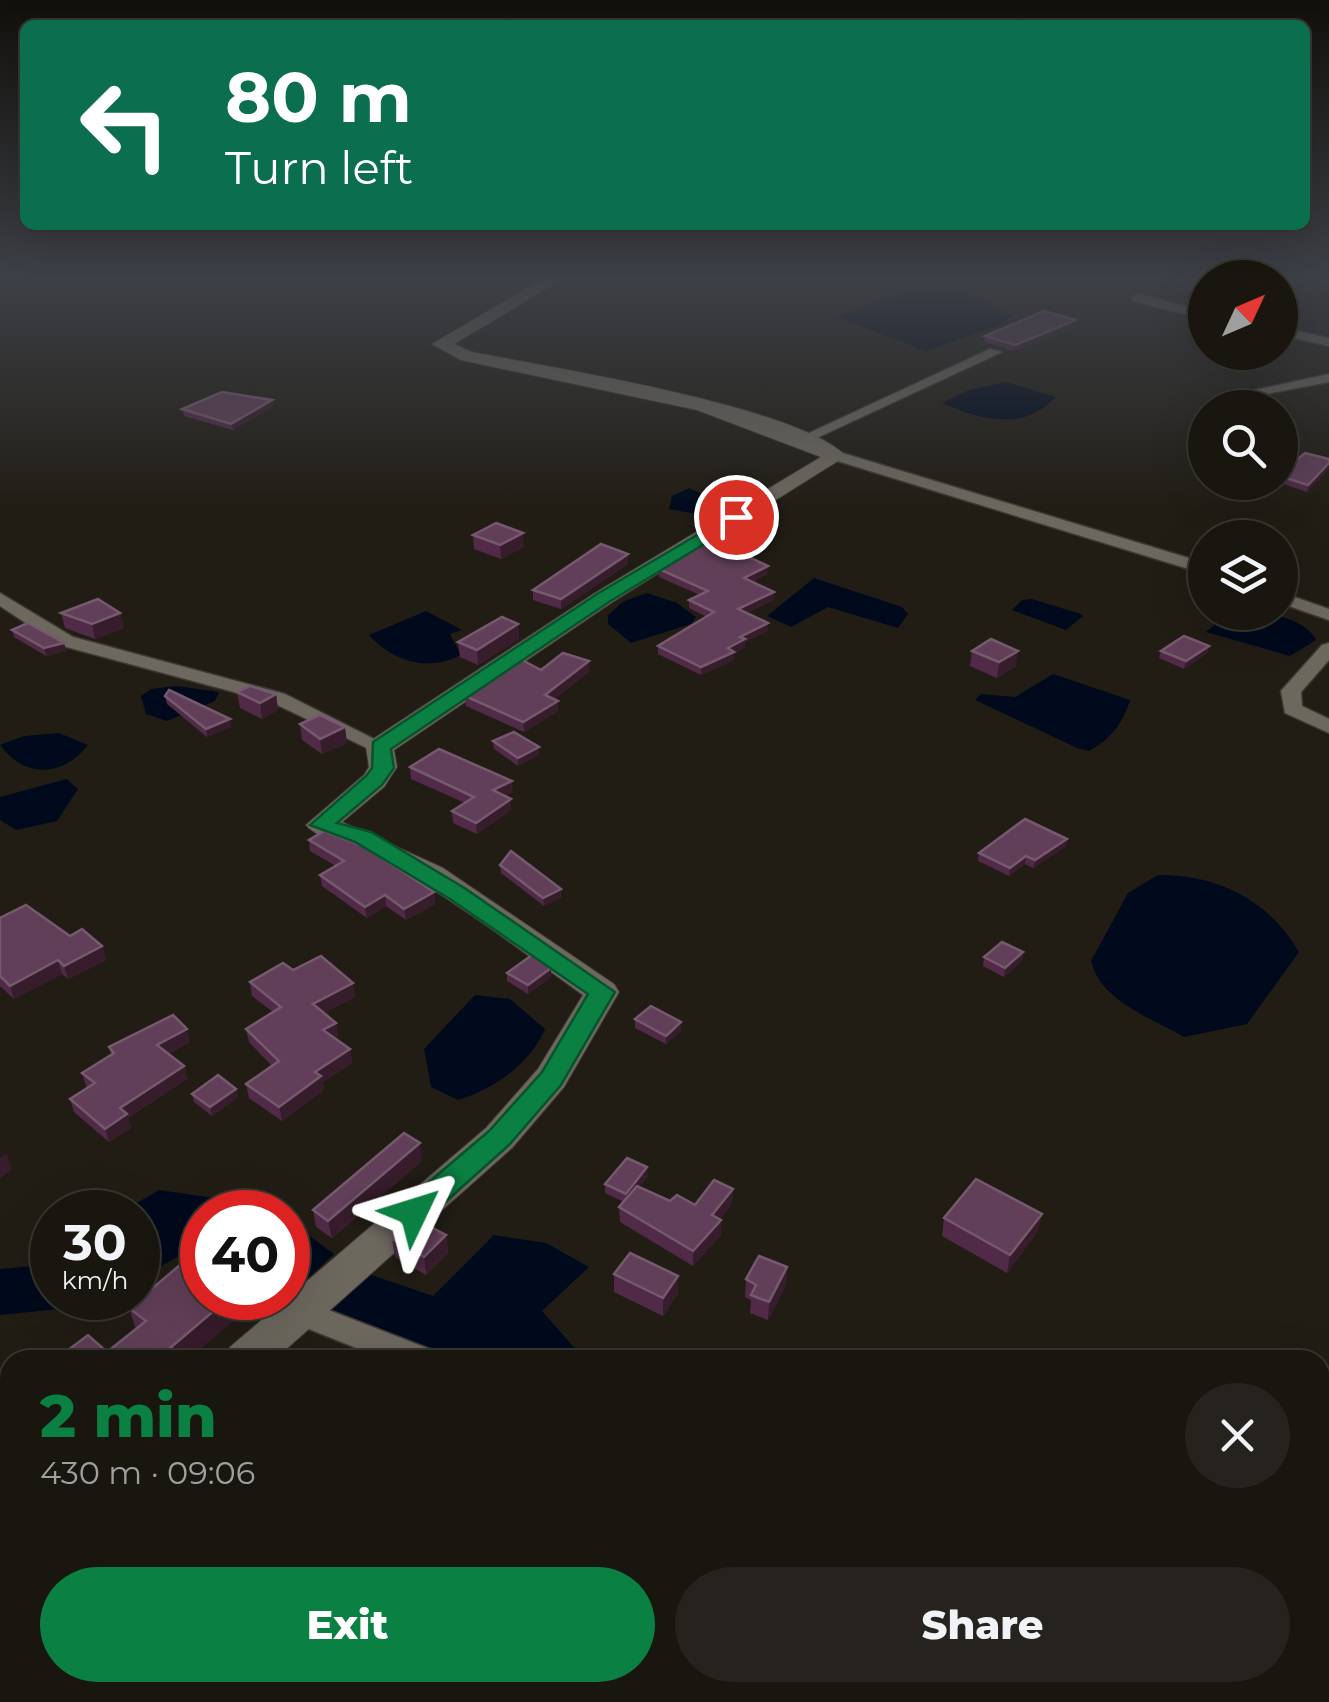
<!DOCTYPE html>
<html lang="en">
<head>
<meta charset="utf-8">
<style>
  :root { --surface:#191610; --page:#26231e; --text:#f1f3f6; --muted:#9f9f9f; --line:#373530; --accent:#0b8043 }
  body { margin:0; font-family:Montserrat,sans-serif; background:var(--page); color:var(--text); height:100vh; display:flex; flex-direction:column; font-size:38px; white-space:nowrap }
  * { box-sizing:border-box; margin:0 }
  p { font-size:32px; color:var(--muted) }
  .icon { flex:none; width:55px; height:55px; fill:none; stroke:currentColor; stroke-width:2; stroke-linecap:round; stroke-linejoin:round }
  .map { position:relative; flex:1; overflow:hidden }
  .drawer { position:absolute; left:0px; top:1350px; width:1330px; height:352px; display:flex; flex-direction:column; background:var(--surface); border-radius:30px 30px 0 0; box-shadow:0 10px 40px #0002,0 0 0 2px var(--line) }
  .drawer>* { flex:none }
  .guide { position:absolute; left:20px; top:20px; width:1290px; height:210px; border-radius:15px; box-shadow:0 10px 40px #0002,0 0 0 2px var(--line); background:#0b6e4f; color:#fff; overflow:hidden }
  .needle { width:65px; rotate:46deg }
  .fabs { position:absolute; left:1188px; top:260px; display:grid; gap:20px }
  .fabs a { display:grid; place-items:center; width:110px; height:110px; border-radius:50%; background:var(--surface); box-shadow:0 10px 40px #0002,0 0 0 2px var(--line); font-size:50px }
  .speed { position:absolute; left:30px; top:1190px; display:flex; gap:20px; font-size:50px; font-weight:700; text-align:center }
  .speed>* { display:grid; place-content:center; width:130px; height:130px; border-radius:50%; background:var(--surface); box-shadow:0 10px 40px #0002,0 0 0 2px var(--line); line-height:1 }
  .speed small { font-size:25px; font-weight:400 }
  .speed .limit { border:15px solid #d22; background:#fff; color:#111 }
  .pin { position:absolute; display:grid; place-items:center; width:85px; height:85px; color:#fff; margin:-42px; border:5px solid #fff; border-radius:50%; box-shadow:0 2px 10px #0007 }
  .me { position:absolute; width:110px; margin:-55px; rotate:49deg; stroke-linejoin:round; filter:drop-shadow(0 0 8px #0008) }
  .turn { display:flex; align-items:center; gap:35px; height:210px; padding:0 40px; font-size:45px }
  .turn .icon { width:130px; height:130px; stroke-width:2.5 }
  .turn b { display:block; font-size:70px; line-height:85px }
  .round { display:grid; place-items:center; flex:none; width:105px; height:105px; border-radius:52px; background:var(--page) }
  .headline { display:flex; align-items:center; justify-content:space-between; height:170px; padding:0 40px }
  h1 { font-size:60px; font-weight:800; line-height:75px; color:var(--accent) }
  .primary-button { display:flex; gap:20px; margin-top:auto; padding:20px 40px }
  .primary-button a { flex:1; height:115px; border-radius:60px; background:var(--accent); color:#fff; font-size:40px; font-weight:800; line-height:115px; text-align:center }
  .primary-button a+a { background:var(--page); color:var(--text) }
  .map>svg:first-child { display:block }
  .water { fill:#000a1c }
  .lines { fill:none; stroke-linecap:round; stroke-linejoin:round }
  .minor-casing { stroke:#3c3834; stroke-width:3 }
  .tertiary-casing { stroke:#3c3834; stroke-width:2 }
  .minor { fill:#6d685e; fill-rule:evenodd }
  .tertiary { fill:#6d685e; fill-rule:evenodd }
  .wall { fill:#512a48 }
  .shaded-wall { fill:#371c2c }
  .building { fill:#613f58; stroke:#76596e; stroke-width:2.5 }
  .route { fill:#0b8043; stroke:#07532c; stroke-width:2.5 }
</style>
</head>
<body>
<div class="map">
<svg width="1329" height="1702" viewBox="0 0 1329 1702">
  <rect width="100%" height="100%" fill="#211d15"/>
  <g class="water">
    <path d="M936 287 963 292 1012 316 1001 325 926 351 836 317 887 298Z"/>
    <path d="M1006 382 1056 397C1023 432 981 420 942 403L969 390Z"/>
    <path d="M689 488 727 505 707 516 669 509 672 496Z"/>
    <path d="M814 578 902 607 908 614 898 628 828 607 791 627 767 616Z"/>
    <path d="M647 593 677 603 696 617 691 624 631 643 608 624V615L624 601Z"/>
    <path d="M1032 599 1081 614 1083 616 1066 630 1012 610 1022 600Z"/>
    <path d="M426 611 462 630 450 634 461 655C429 672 393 662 369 635Z"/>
    <path d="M1231 612C1258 612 1302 614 1316 640L1290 656 1206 632Z"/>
    <path d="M1053 674 1130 700C1123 723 1111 739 1089 751L1077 748 975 700 981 694 1015 697Z"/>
    <path d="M177 686 219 692 215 701 167 721 146 714 141 696 151 689Z"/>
    <path d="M59 733 88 745C62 778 24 778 0 745L24 736Z"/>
    <path d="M67 779 78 789 57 821 16 830 0 820V797Z"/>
    <path d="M1158 875C1217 874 1270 901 1299 952L1247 1024 1184 1037C1152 1018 1101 1002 1091 961L1128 893Z"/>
    <path d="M475 995 510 999 545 1029C530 1064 494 1089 458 1100L431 1087 424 1049Z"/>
    <path d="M159 1190 268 1206 277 1212H202V1259L181 1255 138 1279V1212H122Z"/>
    <path d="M288 1220 334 1254 293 1292 288 1290Z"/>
    <path d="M494 1235 546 1243 589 1267 542 1311 585 1360H442L323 1310 360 1271 433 1296Z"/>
    <path d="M52 1254V1298H104L89 1306 0 1315V1269L33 1266Z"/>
    <path d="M1320 1640 1329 1646V1702H1276L1257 1693 1320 1692Z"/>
  </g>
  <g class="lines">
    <defs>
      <g id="minor">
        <path d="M1137 294 1205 311V319L1133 301 1131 298Z"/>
        <path d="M1280 327 1329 338V346L1280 335Z"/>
        <path d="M990 349 1002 352 808 442 796 439Z"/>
        <path d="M1329 374V382L1230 401 1223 397Z"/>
        <path d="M836 451 1205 563V574L831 459 828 456Z"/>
        <path d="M1280 592 1329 609V620L1280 603Z"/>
        <path d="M0 593 73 637 285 694 390 747 387 751H373L271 702 59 645 0 606Z"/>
        <path d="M1329 643V660L1301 692 1302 706 1329 719V733L1285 713 1281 691 1322 645Z"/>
        <path d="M300 1299 432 1350 437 1360H386L289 1321 285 1312 289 1303Z"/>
        <path d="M490 1692H550L554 1702H494Z"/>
      </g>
      <g id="tertiary">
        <path d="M551 274H571L454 344 472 352C549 367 797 406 846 456L611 603 394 750 397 767 384 787 342 822 443 868 614 984 619 992 564 1087 512 1148 274 1360H224L230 1347 486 1128 538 1069 583 995C520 950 458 902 390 864 371 854 316 839 306 825L364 775 369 767 366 747 370 741 595 593 821 457 697 410 461 360 432 344Z"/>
        <path d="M10 1551V1603L0 1607V1555Z"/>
      </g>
    </defs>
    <use href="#minor" class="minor-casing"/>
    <use href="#tertiary" class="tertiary-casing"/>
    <use href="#minor" class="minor"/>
    <use href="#tertiary" class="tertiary"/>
  </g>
  <g class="wall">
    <path d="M1075 326 1014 351 984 342 985 336Z"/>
    <path d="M272 400 273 406 233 430 184 416 182 409Z"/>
    <path d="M1329 459V468L1307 492 1278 482H1280V473Z"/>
    <path d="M473 535 524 547 501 559 474 549Z"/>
    <path d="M628 554V564L561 609 533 600V590Z"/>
    <path d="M659 569 767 574 752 582 774 592V600L746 613 768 631 745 642V647L734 654V660L701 675 658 654V646L707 617 689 608V600L700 595 659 577Z"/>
    <path d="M61 613H120L124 628 95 639 65 628Z"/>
    <path d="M518 624 519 639 478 665 460 657 458 642Z"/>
    <path d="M12 630 64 643 66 651 46 656 14 637Z"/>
    <path d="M1209 646 1207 653 1184 669 1159 658 1161 651Z"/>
    <path d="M972 651 1016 666 997 678 970 666Z"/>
    <path d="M541 670 590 671 554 699 558 701V711L524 732 466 706 465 696Z"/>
    <path d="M237 692 276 694 278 710 262 719 240 708Z"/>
    <path d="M165 696 231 727 207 737 167 704Z"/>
    <path d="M300 724 347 743 322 754 302 740Z"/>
    <path d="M493 741 539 755 518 766 494 749Z"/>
    <path d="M410 767 513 792 505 796 511 810 477 834 453 823 452 811 465 803 411 779Z"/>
    <path d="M1067 839 1065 847 1033 868 1025 864 1009 876 978 861 979 853Z"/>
    <path d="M309 840 434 892 435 904 406 920 386 906 367 918 322 886 320 875 336 866 310 851Z"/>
    <path d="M500 865 562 897 544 906 501 873Z"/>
    <path d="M0 918 70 936 102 946 106 960 68 979 62 974 14 999 0 986Z"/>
    <path d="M1023 952 1022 961 1004 977 983 966 984 957Z"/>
    <path d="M293 970 355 997 324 1013 336 1023 338 1037 335 1038 350 1049 352 1063 323 1082 324 1090 282 1121 249 1098 246 1084 272 1066 249 1042 246 1029 273 1012 252 996 250 982Z"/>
    <path d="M507 973 551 977 528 994 507 981Z"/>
    <path d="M635 1019 681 1031 666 1044 635 1028Z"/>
    <path d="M190 1042 168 1054 184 1066 187 1079 128 1118 131 1128 109 1142 74 1112 70 1099 88 1088 86 1086 82 1073 111 1055 109 1047Z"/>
    <path d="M236 1089 238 1097 212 1116 194 1102 192 1094Z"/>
    <path d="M422 1161 332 1238 316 1227 313 1210Z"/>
    <path d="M648 1176 639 1187 670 1201 695 1205 733 1189 732 1203 720 1219 721 1235 693 1266 620 1222 619 1207 624 1202 605 1193V1184Z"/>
    <path d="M944 1218 1038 1231 1007 1273 942 1236Z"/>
    <path d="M446 1235 448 1253 426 1275 395 1257 392 1239Z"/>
    <path d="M193 1254 188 1360 107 1352 136 1330 129 1308Z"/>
    <path d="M787 1267 786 1285 768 1320 750 1313 751 1300 745 1297 746 1279Z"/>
    <path d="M614 1274 678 1293 663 1316 614 1292Z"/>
    <path d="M145 1692H234L224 1702H152Z"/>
    <path d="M714 1692H766L760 1702H726Z"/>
  </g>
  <g class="shaded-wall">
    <path d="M1076 320 1075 326 1014 351 1015 345Z"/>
    <path d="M272 400 273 406 233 430 231 424Z"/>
    <path d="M1329 463V468L1307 492 1308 485Z"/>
    <path d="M523 533 524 547 501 559 500 545Z"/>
    <path d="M628 554V564L561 609V599Z"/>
    <path d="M768 566 767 574 744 586V578Z"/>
    <path d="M774 592V600L737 617 738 609Z"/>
    <path d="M120 613 124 628 95 639 92 624Z"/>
    <path d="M768 623V631L745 642V647L734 654V660L701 675V667L728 648 740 637Z"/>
    <path d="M518 624 519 639 478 665 477 650Z"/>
    <path d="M64 643 66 651 46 656 44 648Z"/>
    <path d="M1209 646 1207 653 1184 669 1186 661Z"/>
    <path d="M1018 651 1016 666 997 678 999 662Z"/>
    <path d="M589 661 590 671 546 705 545 695Z"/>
    <path d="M276 694 278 710 262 719 260 703Z"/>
    <path d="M558 701V711L524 732 523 722Z"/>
    <path d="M230 719 231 727 207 737 206 729Z"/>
    <path d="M345 727 347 743 322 754 320 739Z"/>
    <path d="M539 747V755L518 766V758Z"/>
    <path d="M512 781 513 792 494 802 493 790Z"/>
    <path d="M511 799V810L477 834 476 823Z"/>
    <path d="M1067 839 1065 847 1033 868 1035 860Z"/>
    <path d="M1026 856 1025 864 1009 876 1010 868Z"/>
    <path d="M561 889 562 897 544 906 543 898Z"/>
    <path d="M434 892 435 904 406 920 404 909Z"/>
    <path d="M385 895 386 906 367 918 365 907Z"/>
    <path d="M102 946 106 960 68 979 64 966Z"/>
    <path d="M1023 952 1022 961 1004 977 1005 968Z"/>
    <path d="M58 960 62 974 14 999 10 986Z"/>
    <path d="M551 968V977L528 994V985Z"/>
    <path d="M353 983 355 997 315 1018 313 1004Z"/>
    <path d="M681 1022V1031L666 1044V1036Z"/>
    <path d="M336 1023 338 1037 326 1044 323 1030Z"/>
    <path d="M187 1029 190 1042 160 1058 157 1045Z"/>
    <path d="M350 1049 352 1063 323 1082 324 1090 282 1121 279 1107 315 1072Z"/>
    <path d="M184 1066 187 1079 128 1118 131 1128 109 1142 105 1129 120 1108Z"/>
    <path d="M236 1089 238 1097 212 1116 210 1107Z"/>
    <path d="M420 1143 422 1161 332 1238 328 1221Z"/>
    <path d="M6 1153 12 1169 0 1179V1158Z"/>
    <path d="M647 1167 648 1176 626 1203V1194Z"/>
    <path d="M733 1189 732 1203 712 1229V1215Z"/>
    <path d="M1042 1214 1038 1231 1007 1273 1010 1255Z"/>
    <path d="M721 1220V1235L693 1266V1251Z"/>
    <path d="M446 1235 448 1253 426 1275 424 1257Z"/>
    <path d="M787 1267 786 1285 768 1320 769 1302Z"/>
    <path d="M678 1276V1293L663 1316V1298Z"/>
    <path d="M229 1298H260L188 1360H156Z"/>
    <path d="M10 1490V1513L0 1520V1497Z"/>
    <path d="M210 1692H234L224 1702H200Z"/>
    <path d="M751 1692H766L760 1702H750Z"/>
  </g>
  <g class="building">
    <path d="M1044 311 1076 320 1015 345 985 336Z"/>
    <path d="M222 392 272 400 231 424 182 409Z"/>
    <path d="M1305 453 1329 459V463L1308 485 1280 476V473Z"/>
    <path d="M496 523 523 533 500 545 473 535Z"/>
    <path d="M709 538 768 566 744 578 774 592 738 609 768 623 740 637 745 639 728 648 734 652 701 667 658 646 714 612 689 600 708 591 659 569Z"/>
    <path d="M601 544 628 554 561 599 533 590Z"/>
    <path d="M98 599 120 613 92 624 61 613Z"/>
    <path d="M502 617 518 624 477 650 458 642Z"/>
    <path d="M28 623 64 643 44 648 12 630Z"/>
    <path d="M1184 636 1209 646 1186 661 1161 651Z"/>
    <path d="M991 639 1018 651 999 662 972 651Z"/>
    <path d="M563 653 589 661 545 695 558 701 523 722 465 696 520 659 541 670Z"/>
    <path d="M250 686 276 694 260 703 237 692Z"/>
    <path d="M169 690 230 719 206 729 165 696Z"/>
    <path d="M320 715 345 727 320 739 300 724Z"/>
    <path d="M514 732 539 747 518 758 493 741Z"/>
    <path d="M439 749 512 781 493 790 511 799 476 823 452 811 474 797 410 767Z"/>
    <path d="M1025 819 1067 839 1035 860 1026 856 1010 868 979 853Z"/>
    <path d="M324 831 363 846 434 892 404 909 385 895 365 907 320 875 344 861 309 840Z"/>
    <path d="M511 851 561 889 543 898 500 865Z"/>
    <path d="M26 905 70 936 82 929 102 946 64 966 58 960 10 986 0 976V918Z"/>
    <path d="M1002 942 1023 952 1005 968 984 957Z"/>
    <path d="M532 955 551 968 528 985 507 973Z"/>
    <path d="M321 956 353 983 313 1004 336 1023 323 1030 350 1049 315 1072 321 1076 279 1107 246 1084 279 1061 246 1029 281 1007 250 982 283 963 293 970Z"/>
    <path d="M651 1006 681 1022 666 1036 635 1019Z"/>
    <path d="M173 1015 187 1029 157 1045 184 1066 120 1108 127 1114 105 1129 70 1099 95 1083 82 1073 114 1053 109 1047Z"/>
    <path d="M218 1075 236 1089 210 1107 192 1094Z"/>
    <path d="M404 1133 420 1143 328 1221 313 1210Z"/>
    <path d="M627 1158 647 1167 626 1194 605 1184Z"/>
    <path d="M976 1179 1042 1214 1010 1255 944 1218Z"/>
    <path d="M714 1180 733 1189 712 1215 721 1220 693 1251 619 1207 637 1186 670 1201 677 1195 695 1205Z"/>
    <path d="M416 1219 446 1235 424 1257 392 1239Z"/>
    <path d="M630 1253 678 1276 663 1298 614 1274Z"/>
    <path d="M193 1254 202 1257V1298H229L156 1360H55L88 1335 107 1352 146 1321 129 1308Z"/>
    <path d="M759 1256 787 1267 769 1302 751 1295 756 1285 746 1279Z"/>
    <path d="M0 1440 10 1453V1490L0 1497Z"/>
    <path d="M29 1692H51L59 1702H18Z"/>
    <path d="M152 1692H210L200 1702H160Z"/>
    <path d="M290 1692H352L361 1702H280Z"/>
  </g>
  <linearGradient id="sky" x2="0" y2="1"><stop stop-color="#12100c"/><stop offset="0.54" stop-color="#3d4046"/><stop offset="1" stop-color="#3d4046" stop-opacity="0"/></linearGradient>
  <rect width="1329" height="512" fill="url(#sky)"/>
  <path class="route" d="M736 512 745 517 742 521 609 602 391 749 394 768 382 785 337 823 371 832 466 889 615 992 561 1085 509 1145 424 1221H403L399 1212 403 1204 489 1131 542 1072 588 994 450 899 355 842 310 825 366 776 372 768 373 742 597 594Z"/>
</svg>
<div class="fabs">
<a><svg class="needle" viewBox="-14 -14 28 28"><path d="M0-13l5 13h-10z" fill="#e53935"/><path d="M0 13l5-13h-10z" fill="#9f9f9f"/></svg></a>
<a><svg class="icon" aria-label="search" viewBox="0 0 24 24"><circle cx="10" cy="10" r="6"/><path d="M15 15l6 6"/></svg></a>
<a><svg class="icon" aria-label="layers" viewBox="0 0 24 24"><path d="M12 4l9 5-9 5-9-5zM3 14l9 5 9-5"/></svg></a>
</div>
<div class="speed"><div>30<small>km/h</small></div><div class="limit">40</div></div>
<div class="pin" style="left:736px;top:517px;background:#d93025"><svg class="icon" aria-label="arrive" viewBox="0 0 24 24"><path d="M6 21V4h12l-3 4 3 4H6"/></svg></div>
<svg class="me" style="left:414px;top:1212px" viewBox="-20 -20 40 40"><path d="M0-17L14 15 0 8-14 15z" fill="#0b8043" stroke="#fff" stroke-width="4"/></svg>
<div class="guide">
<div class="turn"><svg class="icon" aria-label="left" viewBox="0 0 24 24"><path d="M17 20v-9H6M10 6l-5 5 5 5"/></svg><div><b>80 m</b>Turn left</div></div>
</div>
<section class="drawer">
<div class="headline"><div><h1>2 min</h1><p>430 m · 09:06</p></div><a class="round"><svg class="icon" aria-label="close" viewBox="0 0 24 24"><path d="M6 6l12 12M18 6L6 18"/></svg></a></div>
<div class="primary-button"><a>Exit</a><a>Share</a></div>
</section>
</div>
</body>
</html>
